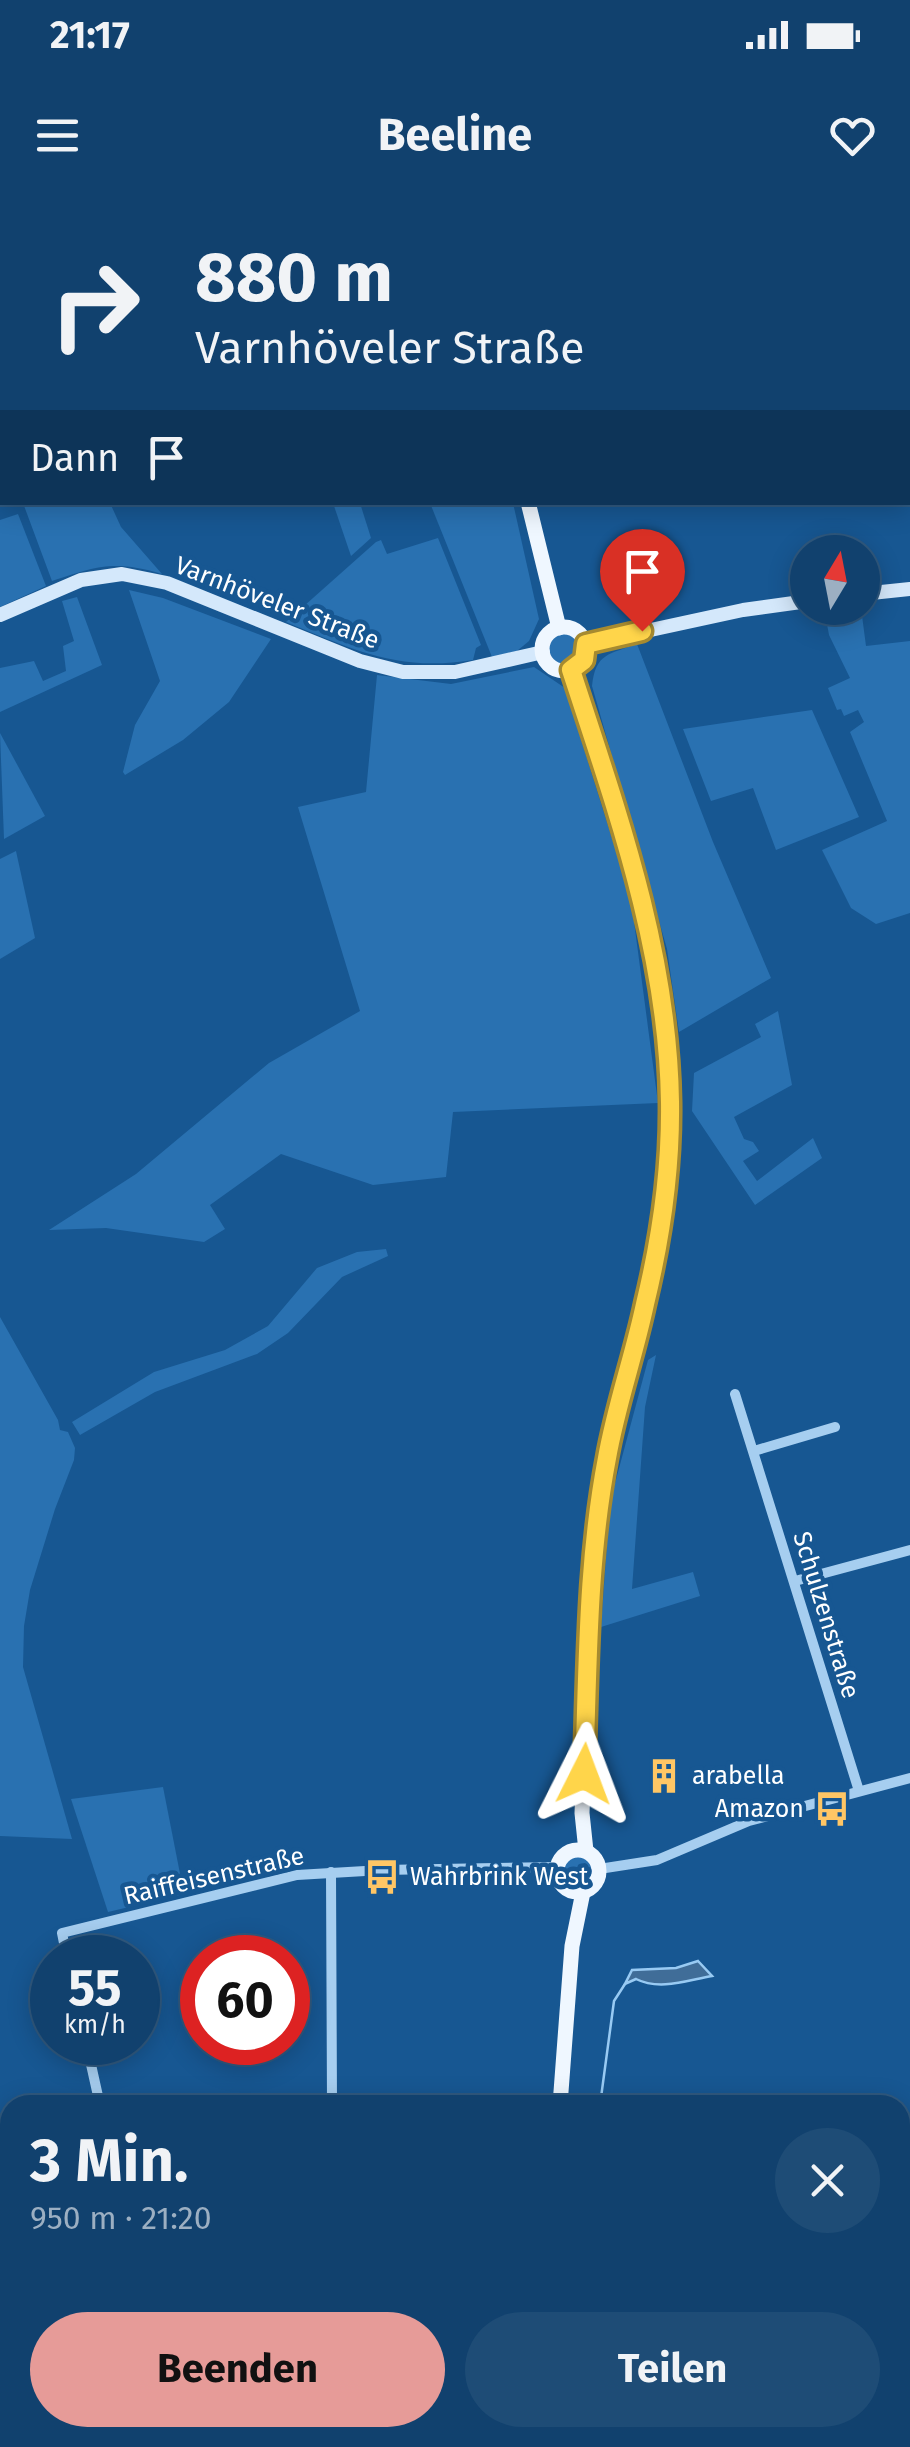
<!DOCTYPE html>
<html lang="de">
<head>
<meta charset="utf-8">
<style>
  :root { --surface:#11416e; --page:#1e4c76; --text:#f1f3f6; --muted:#9cafc2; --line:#305a81; --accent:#e69b98 }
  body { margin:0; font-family:"Fira Sans",sans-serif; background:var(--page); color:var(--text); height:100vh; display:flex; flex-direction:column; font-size:38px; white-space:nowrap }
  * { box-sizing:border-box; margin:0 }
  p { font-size:32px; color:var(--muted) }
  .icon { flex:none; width:55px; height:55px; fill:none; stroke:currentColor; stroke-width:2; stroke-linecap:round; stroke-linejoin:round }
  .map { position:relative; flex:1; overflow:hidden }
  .drawer { position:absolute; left:0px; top:1895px; width:910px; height:352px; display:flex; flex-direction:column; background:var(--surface); border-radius:30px 30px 0 0; box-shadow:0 5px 25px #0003,0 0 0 2px var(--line) }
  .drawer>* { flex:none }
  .banner { position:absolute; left:0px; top:0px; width:910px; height:305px; box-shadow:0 5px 25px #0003,0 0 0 2px var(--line); background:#11416e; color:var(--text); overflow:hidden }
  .needle { width:65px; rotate:10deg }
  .buttons { position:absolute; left:790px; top:335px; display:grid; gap:20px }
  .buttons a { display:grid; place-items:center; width:90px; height:90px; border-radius:50%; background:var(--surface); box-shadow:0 5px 25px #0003,0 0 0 2px var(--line); font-size:50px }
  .speed { position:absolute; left:30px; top:1735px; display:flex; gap:20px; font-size:50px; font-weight:700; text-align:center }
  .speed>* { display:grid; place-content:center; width:130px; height:130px; border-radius:50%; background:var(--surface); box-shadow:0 5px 25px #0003,0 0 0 2px var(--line); line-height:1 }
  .speed small { font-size:25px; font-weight:400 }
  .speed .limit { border:15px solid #d22; background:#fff; color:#111 }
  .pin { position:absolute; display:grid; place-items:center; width:85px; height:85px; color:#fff; margin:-102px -42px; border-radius:50% 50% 50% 0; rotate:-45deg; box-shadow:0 0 10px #0007 }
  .pin .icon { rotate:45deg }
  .me { position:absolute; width:110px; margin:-55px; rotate:3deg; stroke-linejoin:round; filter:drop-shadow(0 0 8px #0008) }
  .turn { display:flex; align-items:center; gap:35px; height:210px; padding:0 30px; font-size:45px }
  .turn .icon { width:130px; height:130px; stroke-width:2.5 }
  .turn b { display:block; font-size:70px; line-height:85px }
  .then { display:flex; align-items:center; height:95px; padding:0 30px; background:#0003; gap:20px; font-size:38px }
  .round { display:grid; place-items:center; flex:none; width:105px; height:105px; border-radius:52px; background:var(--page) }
  .head { display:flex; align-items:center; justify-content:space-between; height:170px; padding:0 30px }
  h1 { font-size:60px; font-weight:700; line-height:75px }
  .primary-button { display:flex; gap:20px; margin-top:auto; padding:20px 30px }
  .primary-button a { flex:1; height:115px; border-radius:60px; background:var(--accent); color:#111; font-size:40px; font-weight:700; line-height:115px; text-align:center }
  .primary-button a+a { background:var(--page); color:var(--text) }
  .status { display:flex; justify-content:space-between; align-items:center; height:70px; padding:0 50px; background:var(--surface); direction:ltr }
  .status svg { height:28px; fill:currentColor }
  header { display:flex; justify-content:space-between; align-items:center; height:130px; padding:0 30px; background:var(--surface); font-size:45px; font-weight:700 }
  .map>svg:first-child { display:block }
  .green { fill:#2971b1 }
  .water { fill:#406d98; stroke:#98caf3; stroke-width:2.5 }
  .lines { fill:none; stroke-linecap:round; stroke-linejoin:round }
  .stream { stroke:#98caf3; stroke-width:2.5 }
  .street { stroke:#a6cef0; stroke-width:10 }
  .secondary { stroke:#d4e8fb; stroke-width:14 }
  .primary { stroke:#eff7ff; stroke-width:15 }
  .rail-casing { stroke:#fff; stroke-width:6 }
  .rail { stroke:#175792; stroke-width:2.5; stroke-dasharray:8; stroke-linecap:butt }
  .route-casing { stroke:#a68a30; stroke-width:25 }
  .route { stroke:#ffd54a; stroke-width:18 }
  .labels { text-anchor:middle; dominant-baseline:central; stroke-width:9; stroke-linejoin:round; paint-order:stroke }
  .street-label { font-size:25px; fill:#fff; stroke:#175792 }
  .poi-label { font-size:25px; fill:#fff; stroke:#175792; text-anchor:start }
</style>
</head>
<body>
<div class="status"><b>21:17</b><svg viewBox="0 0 49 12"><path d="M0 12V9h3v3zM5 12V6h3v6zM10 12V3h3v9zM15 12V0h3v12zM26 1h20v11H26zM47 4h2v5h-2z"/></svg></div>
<header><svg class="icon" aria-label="menu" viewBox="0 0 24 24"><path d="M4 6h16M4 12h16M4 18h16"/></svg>Beeline<svg class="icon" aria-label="heart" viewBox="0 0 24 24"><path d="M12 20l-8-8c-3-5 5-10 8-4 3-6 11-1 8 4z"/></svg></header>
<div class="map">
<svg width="910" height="2247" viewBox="0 0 910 2247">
  <rect width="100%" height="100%" fill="#175792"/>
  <g class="green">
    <path d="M0 0H434L2 2V206Z"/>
    <path d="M23 303H110L121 327 162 374C114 360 98 366 52 381Z"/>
    <path d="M333 303H360L371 338 351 356Z"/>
    <path d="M430 303H513L539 419 529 441 517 451 492 457Z"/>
    <path d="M18 314 46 386 0 407V320Z"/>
    <path d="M438 338 481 445 476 448 473 460C398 472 354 450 286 422L376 342 381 340 387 354Z"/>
    <path d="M129 390 163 398 271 439 229 502 183 540 125 575 123 572 135 525 160 481Z"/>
    <path d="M77 397 102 465 0 512V468L34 461 43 481 66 471 63 446 74 441 62 401Z"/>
    <path d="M824 408H861L866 446 910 441V713L876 724 851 708 822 650 887 621 850 532 864 522 858 510 844 516 841 509 837 510 828 488 850 478 829 435Z"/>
    <circle cx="565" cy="449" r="17"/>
    <path d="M637 444 713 642 771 778 679 832 667 749 592 486C595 453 610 454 637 444Z"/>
    <path d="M534 467 565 488 631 699 658 903 453 912 446 977 373 985 281 954 210 1005 225 1029 204 1042 106 1028 49 1030 136 974 269 863 360 811 298 607 366 592 377 475 451 484Z"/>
    <path d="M812 510 859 617 776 650 753 588 711 601 683 529Z"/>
    <path d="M0 533 45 616 4 639Z"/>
    <path d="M16 651 35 738 0 759V659Z"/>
    <path d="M778 811 792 885 734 917 744 939 753 942 759 951 743 961 757 981 813 938 822 958 755 1005 692 911 694 873 761 837 755 824Z"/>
    <path d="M386 1049 388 1056 342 1077 288 1133 257 1154 155 1192 80 1235 72 1222 154 1172 225 1150 268 1126 317 1068 357 1052Z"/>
    <path d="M0 1117 58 1220 60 1230 68 1232 75 1248 74 1260 55 1309 30 1390 24 1426 23 1467 72 1639 0 1636Z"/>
    <path d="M656 1155 645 1207 632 1389 693 1372 700 1396 601 1427 610 1302 648 1160Z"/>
    <path d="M163 1587 184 1694 108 1712 71 1599Z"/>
    <circle cx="578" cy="1671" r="17"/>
    <path d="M910 2221V2243L893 2247H809L844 2238H900V2223Z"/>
  </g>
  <path class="water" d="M698 1761 712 1776C688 1780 660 1791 636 1779L625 1784 632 1770 676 1768Z"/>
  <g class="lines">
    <path class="stream" d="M600 1905 614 1801 625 1784"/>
    <g class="street">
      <path d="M735 1194 859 1591"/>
      <path d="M754 1251 835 1227"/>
      <path d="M795 1381 910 1350"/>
      <path d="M599 1669 657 1660 749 1621 910 1578"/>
      <path d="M331 1672 332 1905"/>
      <path d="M67 1758 62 1733 297 1675 382 1670 557 1667"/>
      <path d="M86 1842 100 1905"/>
    </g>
    <g class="secondary">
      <path d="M862 394 910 389"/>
      <path d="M0 415 81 380 122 374 167 383 360 461 403 472H455L543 452"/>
      <path d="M586 444 743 410 808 401"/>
    </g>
    <g class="primary">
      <path d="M523 2 524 0"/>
      <path d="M528 302 559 428"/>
      <circle cx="564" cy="449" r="22"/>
      <path d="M571 470C617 610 668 753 670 903 671 971 661 1038 645 1105 633 1156 616 1207 606 1259 585 1375 587 1496 582 1613L586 1651"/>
      <circle cx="578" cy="1671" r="21"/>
      <path d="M560 1905 572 1746 583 1692"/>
      <path d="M523 2247 524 2238"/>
    </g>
    <defs>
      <g id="rail">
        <path d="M900 2216 910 2214"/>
        <path d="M783 2247 819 2238"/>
      </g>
    </defs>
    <use href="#rail" class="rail-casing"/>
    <use href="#rail" class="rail"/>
  </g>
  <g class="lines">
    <defs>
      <path id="route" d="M584 1574C588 1469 587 1362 607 1258 616 1206 634 1156 645 1104 661 1038 671 971 670 902 668 752 617 611 571 470L584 460 586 444 642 431"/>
    </defs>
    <use href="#route" class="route-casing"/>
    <use href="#route" class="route"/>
  </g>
  <defs>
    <symbol id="building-bare" viewBox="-9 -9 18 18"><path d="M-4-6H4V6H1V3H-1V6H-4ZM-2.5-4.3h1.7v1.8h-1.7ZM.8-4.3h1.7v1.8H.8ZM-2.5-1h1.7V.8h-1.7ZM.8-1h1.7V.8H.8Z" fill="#ffc665" stroke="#175792" stroke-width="2.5" paint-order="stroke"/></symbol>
    <symbol id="bus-bare" viewBox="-9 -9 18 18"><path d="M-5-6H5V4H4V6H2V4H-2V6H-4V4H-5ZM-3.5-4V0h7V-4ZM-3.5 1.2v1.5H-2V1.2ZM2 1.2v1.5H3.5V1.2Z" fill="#ffc665" stroke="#175792" stroke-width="2.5" paint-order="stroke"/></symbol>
  </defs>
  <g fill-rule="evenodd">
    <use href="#building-bare" x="639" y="1551" width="50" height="50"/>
    <use href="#bus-bare" x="807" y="1584" width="50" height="50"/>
    <use href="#bus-bare" x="357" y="1652" width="50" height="50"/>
  </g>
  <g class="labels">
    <g class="street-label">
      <text transform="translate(277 403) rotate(21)">Varnhöveler Straße</text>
      <text transform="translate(826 1415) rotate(73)">Schulzenstraße</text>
      <text transform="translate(214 1676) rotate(-13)">Raiffeisenstraße</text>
    </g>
    <g class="poi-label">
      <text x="692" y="1576">arabella</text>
      <text x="804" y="1609" text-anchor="end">Amazon</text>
      <text x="410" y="1677">Wahrbrink West</text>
    </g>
  </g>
</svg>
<div class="buttons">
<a><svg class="needle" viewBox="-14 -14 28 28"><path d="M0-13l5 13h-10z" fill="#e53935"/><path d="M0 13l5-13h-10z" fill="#9cafc2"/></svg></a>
</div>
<div class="speed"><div>55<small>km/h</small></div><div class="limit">60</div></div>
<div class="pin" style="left:642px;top:431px;background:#d93025"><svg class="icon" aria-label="arrive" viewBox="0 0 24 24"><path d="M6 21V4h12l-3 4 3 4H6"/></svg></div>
<svg class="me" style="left:584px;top:1574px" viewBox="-20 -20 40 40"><path d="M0-17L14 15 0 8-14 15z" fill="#ffd54a" stroke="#fff" stroke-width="4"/></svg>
<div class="banner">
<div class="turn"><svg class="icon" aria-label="right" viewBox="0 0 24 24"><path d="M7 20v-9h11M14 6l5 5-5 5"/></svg><div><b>880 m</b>Varnhöveler Straße</div></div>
<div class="then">Dann<svg class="icon" aria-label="arrive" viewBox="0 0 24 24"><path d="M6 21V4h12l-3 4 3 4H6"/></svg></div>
</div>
<section class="drawer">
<div class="head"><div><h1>3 Min.</h1><p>950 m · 21:20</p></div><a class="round"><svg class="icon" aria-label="close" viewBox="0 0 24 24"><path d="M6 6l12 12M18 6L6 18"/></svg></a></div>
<div class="primary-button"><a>Beenden</a><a>Teilen</a></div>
</section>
</div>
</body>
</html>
